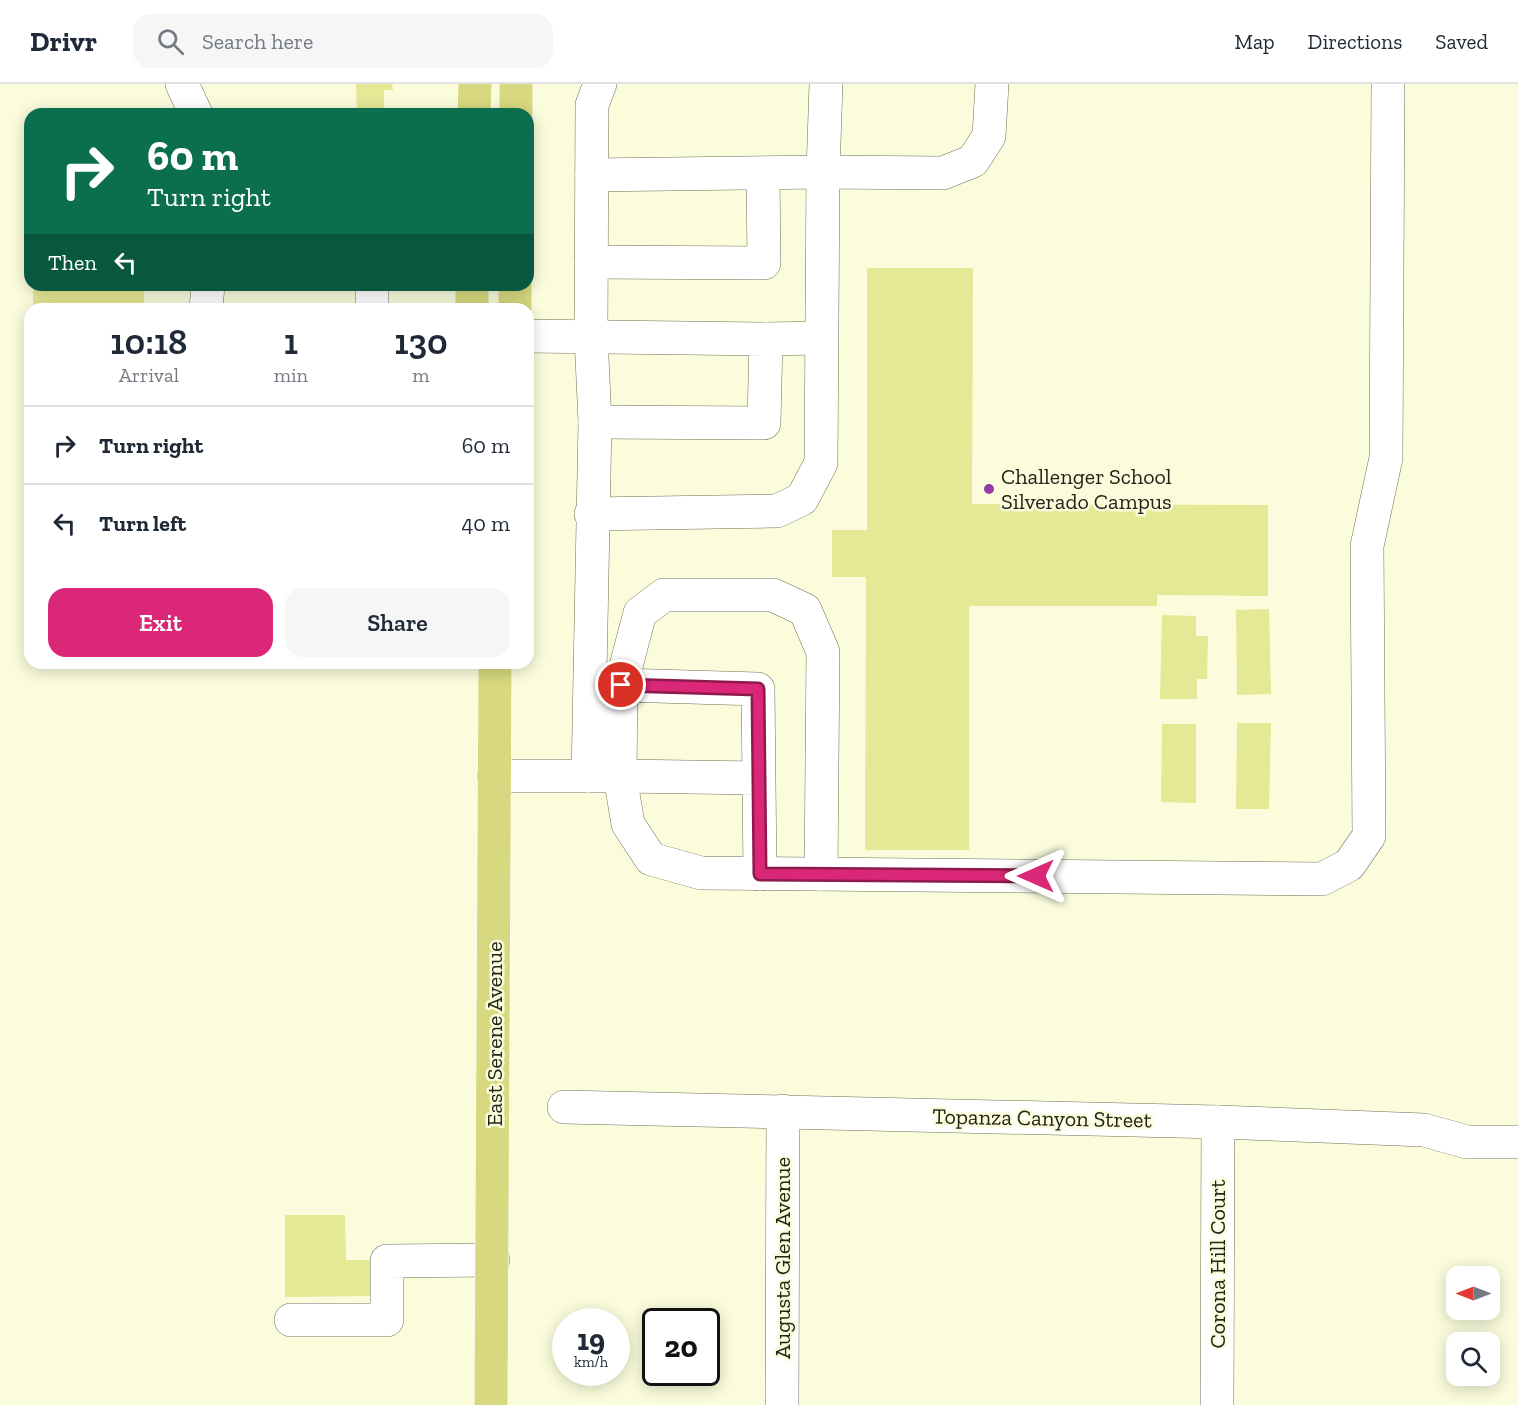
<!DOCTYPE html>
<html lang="en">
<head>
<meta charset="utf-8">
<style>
  :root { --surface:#fff; --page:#f6f6f7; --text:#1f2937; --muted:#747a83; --line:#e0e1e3; --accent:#db2777 }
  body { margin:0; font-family:"Zilla Slab",serif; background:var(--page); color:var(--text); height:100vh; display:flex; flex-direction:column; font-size:22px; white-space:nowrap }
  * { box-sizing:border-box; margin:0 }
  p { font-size:20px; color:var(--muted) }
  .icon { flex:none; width:33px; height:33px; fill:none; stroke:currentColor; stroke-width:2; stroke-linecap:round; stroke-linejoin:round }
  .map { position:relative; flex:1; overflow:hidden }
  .sheet { position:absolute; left:24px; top:219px; width:510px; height:366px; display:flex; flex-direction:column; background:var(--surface); border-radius:18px; box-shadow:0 3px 15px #0003 }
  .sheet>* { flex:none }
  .top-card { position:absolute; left:24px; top:24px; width:510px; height:183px; border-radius:18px; box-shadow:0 3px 15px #0003; background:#0b6e4f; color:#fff; overflow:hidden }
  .needle { width:39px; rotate:270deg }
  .tools { position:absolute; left:1446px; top:1182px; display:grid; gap:12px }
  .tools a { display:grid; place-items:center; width:54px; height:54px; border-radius:12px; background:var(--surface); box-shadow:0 3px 15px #0003; font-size:30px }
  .speed { position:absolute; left:552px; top:1224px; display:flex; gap:12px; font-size:30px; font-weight:700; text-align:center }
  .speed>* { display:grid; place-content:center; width:78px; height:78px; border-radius:50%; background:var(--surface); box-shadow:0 3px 15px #0003; line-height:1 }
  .speed small { font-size:15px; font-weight:400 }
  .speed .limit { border:3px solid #111; border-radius:9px; background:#fff; color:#111 }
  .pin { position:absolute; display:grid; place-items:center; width:51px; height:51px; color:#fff; margin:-26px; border:3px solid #fff; border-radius:50%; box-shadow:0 2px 6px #0007 }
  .me { position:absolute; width:66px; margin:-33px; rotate:270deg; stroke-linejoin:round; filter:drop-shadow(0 0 4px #0008) }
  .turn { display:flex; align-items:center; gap:21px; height:126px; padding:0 24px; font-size:27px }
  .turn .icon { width:78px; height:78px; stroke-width:2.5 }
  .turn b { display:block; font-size:42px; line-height:51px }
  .then { display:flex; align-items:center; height:57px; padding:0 24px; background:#0003; gap:12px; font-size:22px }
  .eta { display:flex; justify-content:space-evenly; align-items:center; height:102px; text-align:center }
  .eta b { font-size:36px; font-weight:600; line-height:42px }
  .cta { display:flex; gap:12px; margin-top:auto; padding:12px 24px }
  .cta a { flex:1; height:69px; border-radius:18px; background:var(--accent); color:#fff; font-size:24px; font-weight:600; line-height:69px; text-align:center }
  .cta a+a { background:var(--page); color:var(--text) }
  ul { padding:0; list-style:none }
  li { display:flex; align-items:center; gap:18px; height:78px; padding:0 24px; border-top:2px solid var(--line) }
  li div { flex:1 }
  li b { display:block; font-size:22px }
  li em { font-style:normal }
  header { display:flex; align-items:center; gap:36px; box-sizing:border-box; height:84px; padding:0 30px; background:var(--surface); border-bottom:2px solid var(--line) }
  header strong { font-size:28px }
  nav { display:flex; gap:33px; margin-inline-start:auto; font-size:21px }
  .search { width:420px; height:54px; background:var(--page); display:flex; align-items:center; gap:15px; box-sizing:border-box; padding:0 21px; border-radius:18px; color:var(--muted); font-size:22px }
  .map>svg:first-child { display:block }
  .building { fill:#e5e895 }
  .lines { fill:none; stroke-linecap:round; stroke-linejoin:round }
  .minor-casing { stroke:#6f7154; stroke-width:34 }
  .major-casing { stroke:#fff; stroke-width:34 }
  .minor { stroke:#fff; stroke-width:33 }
  .major { stroke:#d7d87f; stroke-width:33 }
  .route-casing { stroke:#8e194d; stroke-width:15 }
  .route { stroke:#db2777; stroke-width:10 }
  .poi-dot { fill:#933ba6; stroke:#fafcdc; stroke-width:2 }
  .labels { text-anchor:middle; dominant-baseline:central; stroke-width:5; stroke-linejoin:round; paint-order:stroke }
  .poi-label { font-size:22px; fill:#232418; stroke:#fafcdc; text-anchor:start }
  .street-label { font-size:22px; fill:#232418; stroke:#fafcdc }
</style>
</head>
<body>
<header>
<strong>Drivr</strong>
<div class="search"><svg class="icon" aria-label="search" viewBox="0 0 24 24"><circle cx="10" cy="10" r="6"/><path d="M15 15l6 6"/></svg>Search here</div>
<nav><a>Map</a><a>Directions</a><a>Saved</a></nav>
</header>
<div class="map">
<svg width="1518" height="1321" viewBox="0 0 1518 1321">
  <rect width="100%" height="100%" fill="#fafcdc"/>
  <g class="building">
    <path d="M356 0H392L393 6H384V30H357Z"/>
    <path d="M867 184H973L972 420 1268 421V512L1157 511V522H969V766H865L866 493H832V446H867Z"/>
    <rect x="33" y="201" width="111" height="24"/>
    <path d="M1269 525 1271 610 1237 611 1236 526Z"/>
    <path d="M1162 531 1196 532V552H1208L1207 595H1197V615H1160Z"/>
    <path d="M1237 639H1271L1269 725H1236Z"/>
    <path d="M1162 640H1196V719L1161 718Z"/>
    <path d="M285 1131H345L346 1176H371V1212L285 1213Z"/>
  </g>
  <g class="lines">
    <defs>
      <g id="minor">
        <path d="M182 0 196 30"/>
        <path d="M592 91 823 88 826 0"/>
        <path d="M591 178 764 179 763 89"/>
        <path d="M372 201V225"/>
        <path d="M206 225 208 201"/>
        <path d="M528 252 766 255 764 339 595 338"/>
        <path d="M766 255 820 254"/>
        <path d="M591 430 777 427 802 415 821 379 823 88 943 89 973 77 989 52 992 0"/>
        <path d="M621 601 640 529 664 511H773L805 526 823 568 821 790"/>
        <path d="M494 692H620L628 740 651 775 701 789 1322 795 1349 781 1369 752 1367 462 1386 374 1388 0"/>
        <path d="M588 692 595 338 591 252 592 21 600 0"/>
        <path d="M758 694 620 692 621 601 758 605 760 790"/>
        <path d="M564 1023 1218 1038 1424 1046 1467 1058H1518"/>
        <path d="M291 1236H387V1177L493 1176"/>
        <path d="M782 1321 783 1027"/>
        <path d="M1217 1321 1218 1038"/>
      </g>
      <g id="major">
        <path d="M474 30 475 0"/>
        <path d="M516 30V0"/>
        <path d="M472 225V201"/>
        <path d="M515 225V201"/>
        <path d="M491 1321 495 579"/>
      </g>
    </defs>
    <use href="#minor" class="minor-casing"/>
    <use href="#major" class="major-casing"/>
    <use href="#minor" class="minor"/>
    <use href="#major" class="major"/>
  </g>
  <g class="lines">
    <defs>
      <path id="route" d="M621 601 758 605 760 790 1036 792"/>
    </defs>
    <use href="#route" class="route-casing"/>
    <use href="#route" class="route"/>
  </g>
  <circle class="poi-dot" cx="989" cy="405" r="6"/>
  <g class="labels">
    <g class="poi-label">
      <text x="1001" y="392">Challenger School<tspan x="1001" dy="25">Silverado Campus</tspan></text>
    </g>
    <g class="street-label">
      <text transform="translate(494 950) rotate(-90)">East Serene Avenue</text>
      <text transform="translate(1042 1034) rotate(1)">Topanza Canyon Street</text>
      <text transform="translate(782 1174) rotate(-90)">Augusta Glen Avenue</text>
      <text transform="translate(1217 1180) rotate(-90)">Corona Hill Court</text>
    </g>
  </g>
</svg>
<div class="tools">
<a><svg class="needle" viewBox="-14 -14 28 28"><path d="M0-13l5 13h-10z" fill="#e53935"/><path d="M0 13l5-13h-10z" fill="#747a83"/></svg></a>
<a><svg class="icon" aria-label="search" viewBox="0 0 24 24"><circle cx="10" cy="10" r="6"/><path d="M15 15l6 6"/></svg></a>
</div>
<div class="speed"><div>19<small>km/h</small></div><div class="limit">20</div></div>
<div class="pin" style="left:621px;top:601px;background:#d93025"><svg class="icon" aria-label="arrive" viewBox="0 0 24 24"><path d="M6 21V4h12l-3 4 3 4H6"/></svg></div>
<svg class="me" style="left:1036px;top:792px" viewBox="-20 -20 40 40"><path d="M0-17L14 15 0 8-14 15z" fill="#db2777" stroke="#fff" stroke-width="4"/></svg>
<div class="top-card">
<div class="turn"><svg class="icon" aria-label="right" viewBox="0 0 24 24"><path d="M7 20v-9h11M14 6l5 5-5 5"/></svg><div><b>60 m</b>Turn right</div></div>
<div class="then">Then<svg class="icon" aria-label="left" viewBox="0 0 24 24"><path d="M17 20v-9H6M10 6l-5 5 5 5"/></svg></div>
</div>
<section class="sheet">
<div class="eta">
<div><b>10:18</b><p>Arrival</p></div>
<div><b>1</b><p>min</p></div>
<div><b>130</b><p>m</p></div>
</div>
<ul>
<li><svg class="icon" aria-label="right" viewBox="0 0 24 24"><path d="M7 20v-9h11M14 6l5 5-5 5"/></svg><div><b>Turn right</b></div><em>60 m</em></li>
<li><svg class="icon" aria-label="left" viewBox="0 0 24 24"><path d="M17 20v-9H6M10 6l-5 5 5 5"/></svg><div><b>Turn left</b></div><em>40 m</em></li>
</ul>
<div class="cta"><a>Exit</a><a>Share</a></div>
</section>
</div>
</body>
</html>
